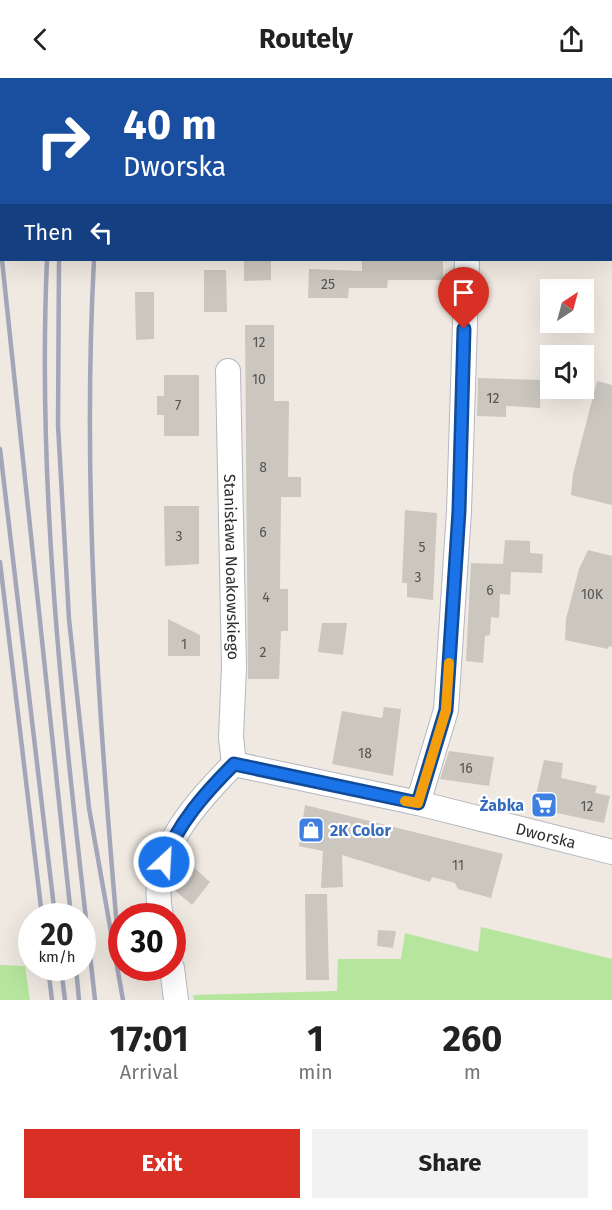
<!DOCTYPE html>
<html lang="en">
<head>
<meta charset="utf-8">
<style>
  :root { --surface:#fff; --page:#f2f2f2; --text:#222; --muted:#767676; --accent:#d93025 }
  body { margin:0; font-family:"Fira Sans",sans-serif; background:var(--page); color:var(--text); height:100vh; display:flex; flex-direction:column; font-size:22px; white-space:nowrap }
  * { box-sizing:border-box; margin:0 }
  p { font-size:20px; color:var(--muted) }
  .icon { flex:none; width:33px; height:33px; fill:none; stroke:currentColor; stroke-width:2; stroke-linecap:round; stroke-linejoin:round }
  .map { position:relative; height:922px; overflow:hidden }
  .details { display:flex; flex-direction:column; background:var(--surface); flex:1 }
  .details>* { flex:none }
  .guide { position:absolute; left:0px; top:0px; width:612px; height:183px; box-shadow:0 6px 24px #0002; background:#1a4fa0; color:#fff; overflow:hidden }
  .needle { width:39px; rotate:36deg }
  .tools { position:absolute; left:540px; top:201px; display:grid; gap:12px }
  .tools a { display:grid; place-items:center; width:54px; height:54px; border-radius:0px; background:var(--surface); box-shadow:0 6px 24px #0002; font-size:30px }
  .speed { position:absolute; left:18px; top:825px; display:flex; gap:12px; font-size:30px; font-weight:700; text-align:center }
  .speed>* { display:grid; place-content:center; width:78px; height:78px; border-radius:50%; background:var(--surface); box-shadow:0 6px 24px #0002; line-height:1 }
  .speed small { font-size:15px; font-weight:400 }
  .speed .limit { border:9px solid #d22; background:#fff; color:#111 }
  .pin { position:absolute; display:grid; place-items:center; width:51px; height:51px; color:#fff; margin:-62px -26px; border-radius:50% 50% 50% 0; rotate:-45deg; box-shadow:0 0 6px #0007 }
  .pin .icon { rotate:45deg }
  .me { position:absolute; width:66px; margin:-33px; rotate:25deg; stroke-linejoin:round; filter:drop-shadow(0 0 4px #0008) }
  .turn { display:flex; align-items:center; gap:21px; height:126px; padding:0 24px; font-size:27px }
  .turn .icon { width:78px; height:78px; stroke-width:2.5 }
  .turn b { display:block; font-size:42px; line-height:51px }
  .then { display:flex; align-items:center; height:57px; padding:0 24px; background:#0003; gap:12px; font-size:22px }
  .eta { display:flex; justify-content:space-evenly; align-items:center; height:102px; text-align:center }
  .eta b { font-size:36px; font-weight:700; line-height:42px }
  .action { display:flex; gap:12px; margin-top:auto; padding:12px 24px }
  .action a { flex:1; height:69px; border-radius:0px; background:var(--accent); color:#fff; font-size:24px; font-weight:700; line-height:69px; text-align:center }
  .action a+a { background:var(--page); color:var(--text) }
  header { display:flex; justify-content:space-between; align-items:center; height:78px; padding:0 24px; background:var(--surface); font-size:27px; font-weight:700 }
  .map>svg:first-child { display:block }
  .green { fill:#b6e59e }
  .building { fill:#cbc7bf }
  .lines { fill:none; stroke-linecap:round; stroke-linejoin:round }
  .minor-casing { stroke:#b4b7c1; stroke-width:26 }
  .minor { stroke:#fff; stroke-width:24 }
  .rail { stroke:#a3a6b8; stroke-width:4.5 }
  .route-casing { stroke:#114b97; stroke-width:15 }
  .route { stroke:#1a73e8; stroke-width:10 }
  .slow { stroke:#f59e0b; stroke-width:10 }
  .labels { text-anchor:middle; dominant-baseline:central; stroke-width:4.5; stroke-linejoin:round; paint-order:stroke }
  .number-label { font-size:14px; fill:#555452 }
  .street-label { font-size:16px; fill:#2e2e2e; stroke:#fff }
  .shop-label { font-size:16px; font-weight:bold; fill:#366cbe; stroke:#fff; text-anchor:end }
</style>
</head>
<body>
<header><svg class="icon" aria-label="back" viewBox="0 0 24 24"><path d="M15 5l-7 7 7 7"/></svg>Routely<svg class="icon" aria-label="share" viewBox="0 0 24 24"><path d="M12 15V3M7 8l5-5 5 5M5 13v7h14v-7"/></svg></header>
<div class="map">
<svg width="612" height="922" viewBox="0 0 612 922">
  <rect width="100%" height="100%" fill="#efe9e1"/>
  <g class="green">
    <path d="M227 0H612V125L610 2Z"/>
    <path d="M481 849 612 881V922H194L193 917 337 913 338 881H401L405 855 478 874Z"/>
    <path d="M0 887 25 888 30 922H0Z"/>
  </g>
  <g class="building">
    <path d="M244 182H271V202L244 203Z"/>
    <path d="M362 182H443V202H388L387 210H349L348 220H308L309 191 362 193Z"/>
    <path d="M204 192H226L227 234H204Z"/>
    <path d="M135 214H154V261L136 262Z"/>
    <path d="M245 247H274V323H289L288 399H301V419H281L280 511H288V553H281L279 601H248Z"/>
    <path d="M164 297H199V358H164V337H157V318H164Z"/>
    <path d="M478 300 541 302 540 330 506 328V339L477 338Z"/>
    <path d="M597 303 612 307V427L571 417 573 396Z"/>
    <path d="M164 428H199V486L165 488Z"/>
    <path d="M405 432 437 435 433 522 407 519V505H402Z"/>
    <path d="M505 462 530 463V475L543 476 542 495 511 494 510 517 500 516 499 540 491 539 490 557 485 558 483 585 466 583 471 485 503 486Z"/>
    <path d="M588 472 612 478V569L609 568 608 571 565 562 566 541 579 491Z"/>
    <path d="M168 541 200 557V578H168Z"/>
    <path d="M322 545H347L343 577 318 574Z"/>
    <path d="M384 629 401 631 393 698 332 686 342 633 382 640Z"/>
    <path d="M449 673 494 679 489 708 440 701Z"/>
    <path d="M544 682 563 685 561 700 597 708 595 715 610 718 604 745 533 730Z"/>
    <path d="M305 727 503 776 491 820 458 811 455 805 432 799 430 804 342 777 343 809 321 810 323 773 299 768Z"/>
    <path d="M189 785 210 804 192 827 173 811 174 803Z"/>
    <path d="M305 816H327L329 902H306Z"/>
    <path d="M378 852 396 853 393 870 377 868Z"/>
  </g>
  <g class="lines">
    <defs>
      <g id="minor">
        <path d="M610 137H612"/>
        <path id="s1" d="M228 293 234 589 231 659 234 686"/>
        <path id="s2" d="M234 686 418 725 612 774"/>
        <path d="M418 725 446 632 459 433 467 182"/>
        <path d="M161 838C147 778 194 726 234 686"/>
        <path d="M172 890 176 922"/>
      </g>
    </defs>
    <use href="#minor" class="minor-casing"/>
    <use href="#minor" class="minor"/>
    <g class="rail">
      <path d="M58 2V0"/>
      <path d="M70 2V0"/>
      <path d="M108 2V0"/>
      <path d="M0 162 2 176"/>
      <path d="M2 182 71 838"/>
      <path d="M47 182C36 429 68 677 95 922"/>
      <path d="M59 182 58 347 69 541 89 730 123 922"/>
      <path d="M94 182C82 405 98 627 117 850"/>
      <path d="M0 371 55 838"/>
      <path d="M0 484 42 838"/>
      <path d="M48 890 52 922"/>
      <path d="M61 890 65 922"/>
      <path d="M76 890 79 922"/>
    </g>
  </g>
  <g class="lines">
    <defs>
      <path id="route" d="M164 784C176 747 207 713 234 686L418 725 446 632 459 433 464 251"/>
    </defs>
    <use href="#route" class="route-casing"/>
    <use href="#route" class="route"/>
    <path class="slow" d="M405 723 418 725 446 632 449 585"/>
  </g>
  <defs>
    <symbol id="supermarket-square" viewBox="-11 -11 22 22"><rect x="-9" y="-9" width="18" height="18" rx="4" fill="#3f7fe0" stroke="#fff"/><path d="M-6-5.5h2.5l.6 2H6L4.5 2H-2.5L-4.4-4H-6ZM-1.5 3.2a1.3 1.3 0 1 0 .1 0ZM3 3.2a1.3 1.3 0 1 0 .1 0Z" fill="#fff"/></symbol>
    <symbol id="shop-square" viewBox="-11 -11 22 22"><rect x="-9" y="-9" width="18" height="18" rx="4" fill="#3f7fe0" stroke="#fff"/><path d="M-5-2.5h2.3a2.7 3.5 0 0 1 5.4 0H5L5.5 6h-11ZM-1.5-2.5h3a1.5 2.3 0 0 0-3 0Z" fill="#fff"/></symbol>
  </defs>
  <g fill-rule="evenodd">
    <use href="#supermarket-square" x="529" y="712" width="30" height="30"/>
    <use href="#shop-square" x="296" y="737" width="30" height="30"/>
  </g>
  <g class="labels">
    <g class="number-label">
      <text x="328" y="206">25</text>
      <text x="259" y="264">12</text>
      <text x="259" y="301">10</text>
      <text x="493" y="320">12</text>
      <text x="178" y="327">7</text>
      <text x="263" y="389">8</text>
      <text x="263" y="454">6</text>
      <text x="179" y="458">3</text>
      <text x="422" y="469">5</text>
      <text x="418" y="499">3</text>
      <text x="490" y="512">6</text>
      <text x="592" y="516">10K</text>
      <text x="266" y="519">4</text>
      <text x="184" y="566">1</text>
      <text x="263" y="574">2</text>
      <text x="365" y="675">18</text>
      <text x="466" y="690">16</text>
      <text x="587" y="728">12</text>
      <text x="458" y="787">11</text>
    </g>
    <g class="street-label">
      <text stroke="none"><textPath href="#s1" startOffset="196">Stanisława Noakowskiego</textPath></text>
      <text stroke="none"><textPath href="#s2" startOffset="320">Dworska</textPath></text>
    </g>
    <g class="shop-label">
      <text x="524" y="727">Żabka</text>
      <text x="330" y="752" text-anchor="start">2K Color</text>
    </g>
  </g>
</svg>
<div class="tools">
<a><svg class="needle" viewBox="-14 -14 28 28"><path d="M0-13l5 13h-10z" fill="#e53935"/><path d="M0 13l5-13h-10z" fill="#767676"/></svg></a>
<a><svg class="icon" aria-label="sound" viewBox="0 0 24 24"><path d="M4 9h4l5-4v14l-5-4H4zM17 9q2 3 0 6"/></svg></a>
</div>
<div class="speed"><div>20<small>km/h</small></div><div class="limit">30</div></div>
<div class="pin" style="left:464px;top:251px;background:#d93025"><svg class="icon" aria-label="arrive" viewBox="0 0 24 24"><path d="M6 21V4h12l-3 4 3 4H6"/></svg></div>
<svg class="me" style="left:164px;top:784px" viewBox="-20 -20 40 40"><circle r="17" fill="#1a73e8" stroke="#fff" stroke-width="3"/><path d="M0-11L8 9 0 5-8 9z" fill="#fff"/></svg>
<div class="guide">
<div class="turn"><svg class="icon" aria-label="right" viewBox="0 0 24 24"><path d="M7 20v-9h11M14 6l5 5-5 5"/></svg><div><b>40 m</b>Dworska</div></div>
<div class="then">Then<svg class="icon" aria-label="left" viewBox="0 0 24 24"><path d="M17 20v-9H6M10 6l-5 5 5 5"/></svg></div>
</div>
</div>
<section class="details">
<div class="eta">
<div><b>17:01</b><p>Arrival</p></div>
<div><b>1</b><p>min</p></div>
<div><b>260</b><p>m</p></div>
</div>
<div class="action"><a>Exit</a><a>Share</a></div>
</section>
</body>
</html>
